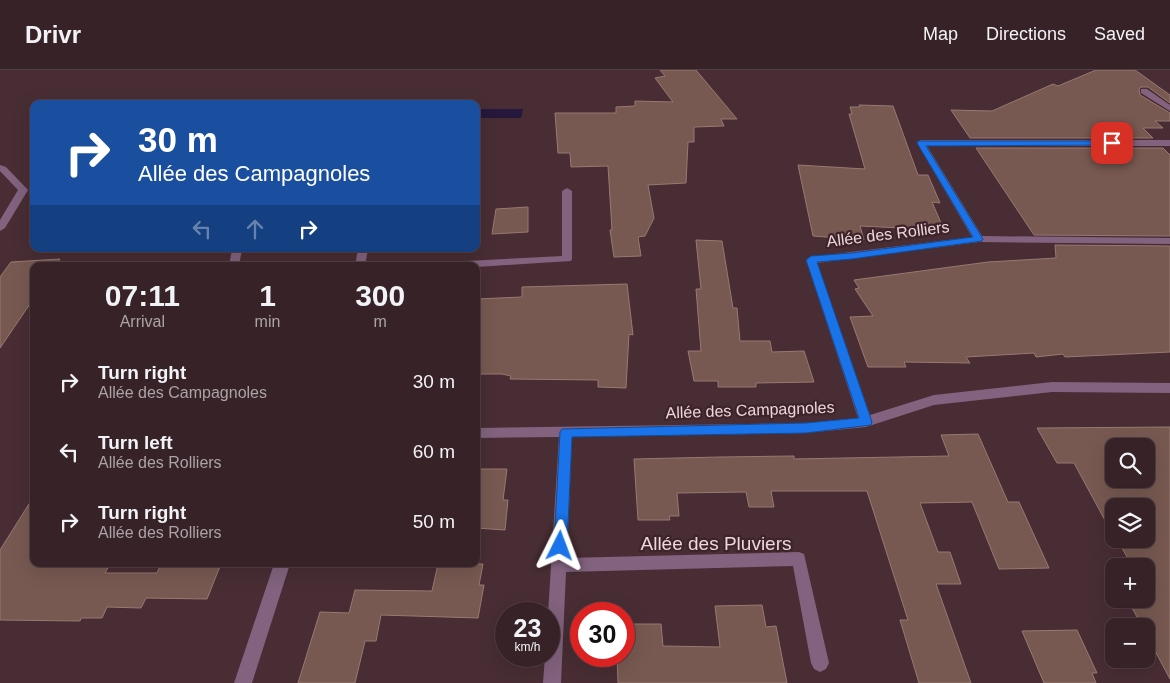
<!DOCTYPE html>
<html lang="en">
<head>
<meta charset="utf-8">
<style>
  :root { --surface:#362227; --page:#412f33; --text:#f1f3f6; --muted:#aaa4a7; --line:#503f44 }
  body { margin:0; font-family:Arial,sans-serif; background:var(--page); color:var(--text); height:100vh; display:flex; flex-direction:column; font-size:19px; white-space:nowrap }
  * { box-sizing:border-box; margin:0 }
  p { font-size:16px; color:var(--muted) }
  .icon { flex:none; width:28px; height:28px; fill:none; stroke:currentColor; stroke-width:2; stroke-linecap:round; stroke-linejoin:round }
  .map { position:relative; flex:1; overflow:hidden }
  .details { position:absolute; left:30px; top:192px; width:450px; height:305px; display:flex; flex-direction:column; background:var(--surface); border-radius:10px; box-shadow:0 5px 20px #0002,0 0 0 1px var(--line) }
  .details>* { flex:none }
  .guide { position:absolute; left:30px; top:30px; width:450px; height:152px; border-radius:10px; box-shadow:0 5px 20px #0002,0 0 0 1px var(--line); background:#1a4fa0; color:#fff; overflow:hidden }
  .buttons { position:absolute; left:1105px; top:368px; display:grid; gap:10px }
  .buttons a { display:grid; place-items:center; width:50px; height:50px; border-radius:10px; background:var(--surface); box-shadow:0 5px 20px #0002,0 0 0 1px var(--line); font-size:25px }
  .speed { position:absolute; left:495px; top:532px; display:flex; gap:10px; font-size:25px; font-weight:700; text-align:center }
  .speed>* { display:grid; place-content:center; width:65px; height:65px; border-radius:50%; background:var(--surface); box-shadow:0 5px 20px #0002,0 0 0 1px var(--line); line-height:1 }
  .speed small { font-size:12px; font-weight:400 }
  .speed .limit { border:8px solid #d22; background:#fff; color:#111 }
  .pin { position:absolute; display:grid; place-items:center; width:42px; height:42px; color:#fff; margin:-21px; border-radius:10px; box-shadow:0 2px 8px #0006 }
  .me { position:absolute; width:55px; margin:-28px; rotate:3deg; stroke-linejoin:round; filter:drop-shadow(0 0 4px #0008) }
  .turn { display:flex; align-items:center; gap:18px; height:105px; padding:0 25px; font-size:22px }
  .turn .icon { width:65px; height:65px; stroke-width:2.5 }
  .turn b { display:block; font-size:35px; line-height:42px }
  .lanes { display:flex; align-items:center; height:48px; padding:0 25px; background:#0003; justify-content:center; gap:25px; direction:ltr }
  .lanes .off { opacity:.35 }
  .eta { display:flex; justify-content:space-evenly; align-items:center; height:85px; text-align:center }
  .eta b { font-size:30px; font-weight:700; line-height:35px }
  ul { padding:0; list-style:none }
  li { display:flex; align-items:center; gap:15px; height:70px; padding:0 25px }
  li div { flex:1 }
  li b { display:block; font-size:19px }
  li em { font-style:normal }
  header { display:flex; align-items:center; gap:30px; box-sizing:border-box; height:70px; padding:0 25px; background:var(--surface); border-bottom:1px solid var(--line) }
  header strong { font-size:24px }
  nav { display:flex; gap:28px; margin-inline-start:auto; font-size:18px }
  .map>svg:first-child { display:block }
  .water { fill:#26173d }
  .building { fill:#775951; stroke:#997971; fill-rule:evenodd }
  .lines { fill:none; stroke-linecap:round; stroke-linejoin:round }
  .minor { fill:#82627e; fill-rule:evenodd }
  .route { fill:#1a73e8; stroke:#114b97 }
  .labels { text-anchor:middle; dominant-baseline:central; stroke-width:4.5; stroke-linejoin:round; paint-order:stroke }
  .street-label { font-size:16px; fill:#ebd8dc; stroke:#3e232a }
  .near-street-label { font-size:19px; fill:#ebd8dc; stroke:#3e232a }
</style>
</head>
<body>
<header>
<strong>Drivr</strong>
<nav><a>Map</a><a>Directions</a><a>Saved</a></nav>
</header>
<div class="map">
<svg width="1170" height="613" viewBox="0 0 1170 613">
  <rect width="100%" height="100%" fill="#482d34"/>
  <path class="water" d="M480 39H523L521 48H478Z"/>
  <g class="building">
    <path d="M660 0H696L737 49H721L724 56 694 57V72H688L686 113 648 115 654 148 645 166 638 167 641 186 614 187 610 160H612L608 96 571 97 570 83H558L555 43H616V37L635 36V31L673 32 655 8 665 6Z"/>
    <path d="M1096 0H1135L1170 25V33L1148 17H1141L1139 19 1140 25 1170 43V51H1155L1163 58H1143L1153 68H970L951 40 992 41 1053 14 1058 16Z"/>
    <path d="M859 35 893 36 918 105H928L940 133 932 132 944 160 860 156 864 170 813 166 798 95 865 99 849 44H852L850 37H860Z"/>
    <path d="M976 78H1163L1170 85V166L1034 165Z"/>
    <path d="M528 137V162L492 164 496 139Z"/>
    <path d="M696 170 722 171 733 238H737L740 271H770L772 282 804 281 814 312 756 313V317H718V311H694L688 281H701L696 219H701Z"/>
    <path d="M1055 175 1170 176V282L1065 287 1063 284 1036 287 1034 283 966 287 970 293 904 292 906 297H868L850 247 873 246 855 219 859 218 854 210 988 192 1056 188Z"/>
    <path d="M60 189 55 196H34V228L0 278V207L11 192Z"/>
    <path d="M627 214 633 265 629 264 626 318 598 317V310L510 309 511 306 502 304H476V229L522 227V217Z"/>
    <path d="M1170 357V609L1146 564V556H1142L1127 529H1151L1146 521V496H1132L1117 469H1146V436H1114V463L1107 454 1074 393H1057L1037 358ZM1114 376H1146V409H1114Z"/>
    <path d="M978 364 1008 432H1019L1049 498 999 499 972 432 920 433 938 482H950L961 514H936L971 613H919L900 550H908L867 421H771L774 437H749L746 422 677 423 679 446H669L670 450H638L634 389 720 387 794 386V389L949 386 941 365Z"/>
    <path d="M476 399H507L503 430H508L505 460 476 458Z"/>
    <path d="M34 426V494H110L105 503H157L161 494H221L207 529 146 528 141 538 107 537 102 548H81L80 551 0 550V480Z"/>
    <path d="M438 494H483L479 515H484L478 548 381 545 376 571H365L355 613H298L320 542 349 543 355 520 432 521Z"/>
    <path d="M762 535 766 557 776 556 787 613H618L617 586H624V554H661L663 576 720 577 715 536Z"/>
    <path d="M1077 560 1097 603H1092L1096 613H1044L1022 561Z"/>
  </g>
  <g class="lines">
    <g class="minor">
      <path d="M1141 19H1147L1170 35V41L1141 23Z"/>
      <path d="M921 70H1170V76H927L982 166 1170 168V174L979 172 817 193 870 345 934 325 1052 312 1170 313V323L1052 322 934 335 866 357 806 363 572 367 567 488 799 482 804 484 829 593 826 599 820 602 814 599 811 593 793 496 566 502 561 613H543L545 586H549L548 544 559 367 476 368V358L806 353 858 348 806 190 811 187 972 167 917 73Z"/>
      <path d="M0 95 6 97 28 120 5 158 0 161V150L18 120 0 101Z"/>
      <path d="M567 118 572 121V189L571 191 476 197 421 196 426 193 562 186V121Z"/>
      <path d="M232 179H242L239 196H229Z"/>
      <path d="M358 179H368L365 196H355Z"/>
      <path d="M274 494H290L252 613H234Z"/>
    </g>
  </g>
  <path class="route" d="M918 71H1112L1117 73 1112 75 926 76 983 169 982 171 852 189 817 192 872 352 871 355 806 363 572 367 567 476 565 481 560 483 556 481 554 476 560 362 562 359 806 353 859 348 806 190 811 186 852 183 973 167 917 73Z"/>
  <g class="labels">
    <g class="street-label">
      <text transform="translate(888 164) rotate(-7)">Allée des Rolliers</text>
      <text transform="translate(750 340) rotate(-2)">Allée des Campagnoles</text>
    </g>
    <g class="near-street-label">
      <text x="716" y="473">Allée des Pluviers</text>
    </g>
  </g>
</svg>
<div class="buttons">
<a><svg class="icon" aria-label="search" viewBox="0 0 24 24"><circle cx="10" cy="10" r="6"/><path d="M15 15l6 6"/></svg></a>
<a><svg class="icon" aria-label="layers" viewBox="0 0 24 24"><path d="M12 4l9 5-9 5-9-5zM3 14l9 5 9-5"/></svg></a>
<a>+</a>
<a>−</a>
</div>
<div class="speed"><div>23<small>km/h</small></div><div class="limit">30</div></div>
<div class="pin" style="left:1112px;top:73px;background:#d93025"><svg class="icon" aria-label="arrive" viewBox="0 0 24 24"><path d="M6 21V4h12l-3 4 3 4H6"/></svg></div>
<svg class="me" style="left:560px;top:476px" viewBox="-20 -20 40 40"><path d="M0-17L14 15 0 8-14 15z" fill="#1a73e8" stroke="#fff" stroke-width="4"/></svg>
<div class="guide">
<div class="turn"><svg class="icon" aria-label="right" viewBox="0 0 24 24"><path d="M7 20v-9h11M14 6l5 5-5 5"/></svg><div><b>30 m</b>Allée des Campagnoles</div></div>
<div class="lanes"><svg class="icon off" aria-label="left" viewBox="0 0 24 24"><path d="M17 20v-9H6M10 6l-5 5 5 5"/></svg><svg class="icon off" aria-label="ahead" viewBox="0 0 24 24"><path d="M12 20V5M6 11l6-6 6 6"/></svg><svg class="icon" aria-label="right" viewBox="0 0 24 24"><path d="M7 20v-9h11M14 6l5 5-5 5"/></svg></div>
</div>
<section class="details">
<div class="eta">
<div><b>07:11</b><p>Arrival</p></div>
<div><b>1</b><p>min</p></div>
<div><b>300</b><p>m</p></div>
</div>
<ul>
<li><svg class="icon" aria-label="right" viewBox="0 0 24 24"><path d="M7 20v-9h11M14 6l5 5-5 5"/></svg><div><b>Turn right</b><p>Allée des Campagnoles</p></div><em>30 m</em></li>
<li><svg class="icon" aria-label="left" viewBox="0 0 24 24"><path d="M17 20v-9H6M10 6l-5 5 5 5"/></svg><div><b>Turn left</b><p>Allée des Rolliers</p></div><em>60 m</em></li>
<li><svg class="icon" aria-label="right" viewBox="0 0 24 24"><path d="M7 20v-9h11M14 6l5 5-5 5"/></svg><div><b>Turn right</b><p>Allée des Rolliers</p></div><em>50 m</em></li>
</ul>
</section>
</div>
</body>
</html>
